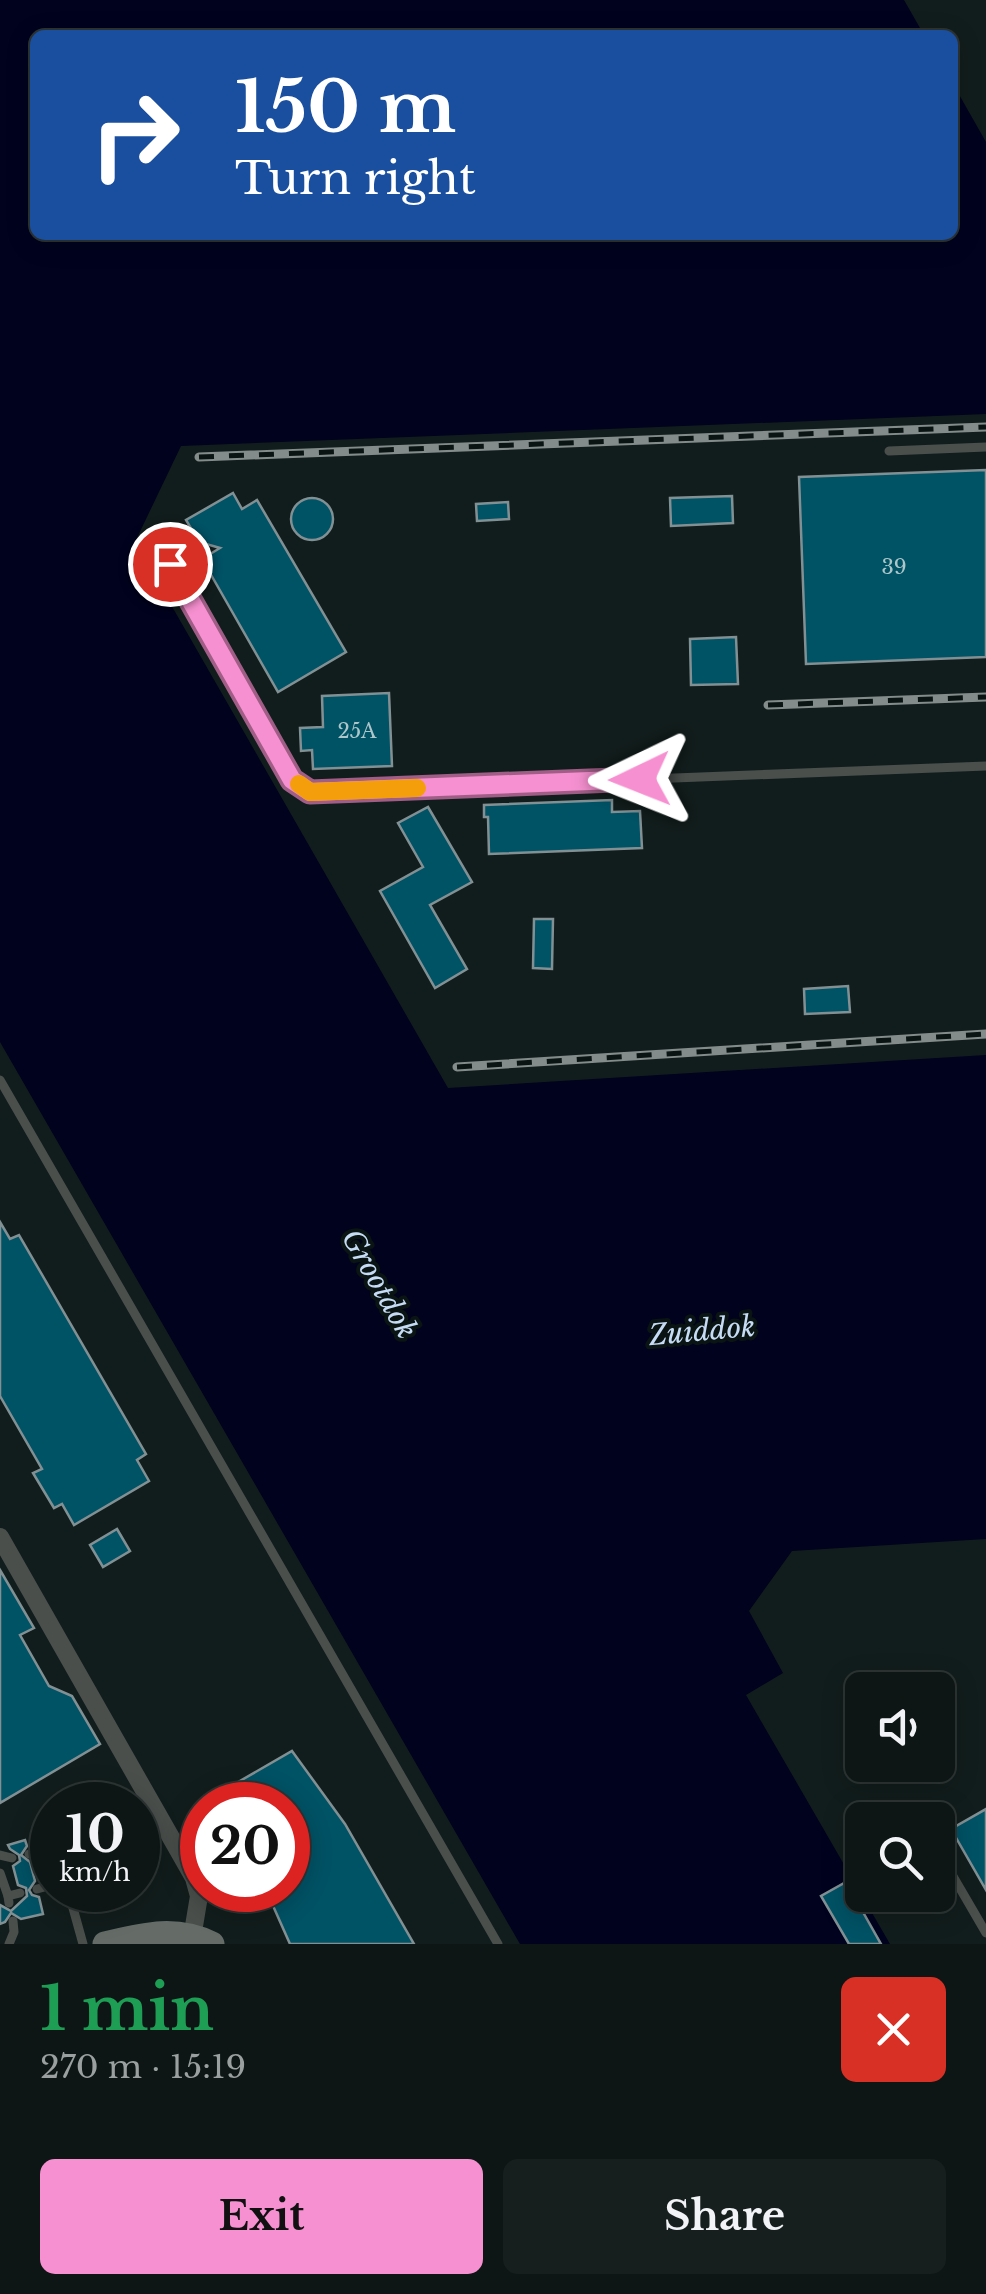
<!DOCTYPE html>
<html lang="en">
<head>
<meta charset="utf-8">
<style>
  :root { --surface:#0d1615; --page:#161f1e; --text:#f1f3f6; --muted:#9a9fa0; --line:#2d3534; --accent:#f690d0 }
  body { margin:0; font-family:"Libre Baskerville",serif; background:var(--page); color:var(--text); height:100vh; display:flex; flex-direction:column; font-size:38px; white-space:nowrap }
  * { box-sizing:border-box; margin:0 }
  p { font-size:32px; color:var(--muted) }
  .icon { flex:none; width:55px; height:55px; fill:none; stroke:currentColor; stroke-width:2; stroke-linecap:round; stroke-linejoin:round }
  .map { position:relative; height:1944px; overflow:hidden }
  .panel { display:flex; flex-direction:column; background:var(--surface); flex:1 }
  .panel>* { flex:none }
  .guide { position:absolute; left:30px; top:30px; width:928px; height:210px; border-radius:15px; box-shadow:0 5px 25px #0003,0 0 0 2px var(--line); background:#1a4fa0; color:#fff; overflow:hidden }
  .fabs { position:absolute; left:845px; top:1672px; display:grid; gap:20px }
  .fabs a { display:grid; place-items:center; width:110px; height:110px; border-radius:15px; background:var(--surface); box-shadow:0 5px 25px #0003,0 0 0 2px var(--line); font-size:50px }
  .speed { position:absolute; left:30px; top:1782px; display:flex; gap:20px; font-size:50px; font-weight:700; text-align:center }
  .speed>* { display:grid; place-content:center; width:130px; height:130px; border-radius:50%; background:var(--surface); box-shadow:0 5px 25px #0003,0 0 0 2px var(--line); line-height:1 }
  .speed small { font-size:25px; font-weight:400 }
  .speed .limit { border:15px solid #d22; background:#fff; color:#111 }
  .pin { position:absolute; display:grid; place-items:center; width:85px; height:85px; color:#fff; margin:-42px; border:5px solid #fff; border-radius:50%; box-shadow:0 2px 10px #0007 }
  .me { position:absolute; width:110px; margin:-55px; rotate:268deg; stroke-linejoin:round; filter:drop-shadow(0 0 8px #0008) }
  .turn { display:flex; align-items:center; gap:35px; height:210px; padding:0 40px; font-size:45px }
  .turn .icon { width:130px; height:130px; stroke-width:2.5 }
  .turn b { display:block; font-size:70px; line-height:85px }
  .round { display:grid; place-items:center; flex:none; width:105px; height:105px; border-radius:15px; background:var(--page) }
  .head { display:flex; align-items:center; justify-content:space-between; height:170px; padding:0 40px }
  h1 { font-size:60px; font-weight:800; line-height:75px; color:#1e9e55 }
  .primary-button { display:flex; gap:20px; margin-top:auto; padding:20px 40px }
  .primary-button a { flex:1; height:115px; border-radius:15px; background:var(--accent); color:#111; font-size:40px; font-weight:800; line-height:115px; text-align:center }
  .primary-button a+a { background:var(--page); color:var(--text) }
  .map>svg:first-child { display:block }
  .water { fill:#00021e }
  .building { fill:#005265; stroke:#829094; stroke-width:2.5 }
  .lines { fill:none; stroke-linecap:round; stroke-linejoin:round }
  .lane { stroke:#4a4f4c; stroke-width:9 }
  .street { stroke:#4a4f4c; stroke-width:18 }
  .secondary { stroke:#656c68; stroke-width:25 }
  .rail-casing { stroke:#838c8b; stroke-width:9 }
  .rail { stroke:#091413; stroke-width:5; stroke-dasharray:15; stroke-linecap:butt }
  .route-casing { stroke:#a05e87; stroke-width:25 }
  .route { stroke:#f690d0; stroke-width:18 }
  .slow { stroke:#f59e0b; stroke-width:18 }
  .labels { text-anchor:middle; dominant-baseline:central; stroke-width:8; stroke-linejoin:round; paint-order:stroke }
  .number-label { font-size:20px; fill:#acc6ca }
  .water-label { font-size:28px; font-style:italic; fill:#c6dcf5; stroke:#091413 }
</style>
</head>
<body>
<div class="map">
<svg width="986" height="1944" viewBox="0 0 986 1944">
  <rect width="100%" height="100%" fill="#111d1c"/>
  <path class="water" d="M0 0H904L924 35H35V235H952L953 84 986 142V414L181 446 135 542 448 1088 986 1055V1539L792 1551 749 1611 783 1673 746 1695 890 1944H520L0 1042Z"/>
  <g class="building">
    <path d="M986 470V657L806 664 799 477Z"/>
    <path d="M233 493 242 509 257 500 346 652 278 692 202 559 220 548 199 542 186 520Z"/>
    <path d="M732 496 733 523 671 526 670 498Z"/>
    <circle cx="312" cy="519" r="21"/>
    <path d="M508 502 509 519 477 521 476 504Z"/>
    <path d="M736 637 738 684 691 685 690 639Z"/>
    <path d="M389 693 392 766 313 769 312 750 301 751 300 728 323 727 322 696Z"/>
    <path d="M612 800V812L640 811 642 848 489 854 488 817H484V805Z"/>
    <path d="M428 807 472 882 430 905 467 969 435 988 380 891 423 867 398 823Z"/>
    <path d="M534 919H553L552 969 533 968Z"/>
    <path d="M848 986 850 1012 805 1014 804 989Z"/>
    <path d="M0 1222 10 1239 19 1235 146 1454 137 1460 149 1481 74 1525 62 1504 54 1508 33 1473 42 1469 0 1396Z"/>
    <path d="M117 1529 130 1551 103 1567 90 1545Z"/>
    <path d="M0 1570 34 1628 20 1635 49 1686 72 1696 100 1744 0 1803Z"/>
    <path d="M292 1751 345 1824 414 1944H290L266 1890H288V1805H232L226 1789Z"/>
    <path d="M986 1809V1890L951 1829Z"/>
    <path d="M25 1840 27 1846 21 1855 30 1862 35 1881 29 1890 32 1895 39 1897 43 1914 21 1919 11 1913 5 1922 0 1924V1905L11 1911 27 1896 26 1888 18 1885 13 1866 20 1861 19 1855 10 1849 8 1845Z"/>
    <path d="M846 1882 881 1944H849L821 1896Z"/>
  </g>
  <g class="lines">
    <g class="lane">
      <path d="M889 451 986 447"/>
      <path d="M170 564 292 780 311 792 986 766"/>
      <path d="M0 1080 498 1944"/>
      <path d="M138 1828 161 1823"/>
      <path d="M29 1854 52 1848"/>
      <path d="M0 1855 12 1858"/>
      <path d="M947 1866 986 1933"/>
      <path d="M0 1873 8 1896"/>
      <path d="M37 1889 52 1885"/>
      <path d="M68 1890 83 1944"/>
      <path d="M9 1903 8 1896 20 1893"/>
      <path d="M9 1944 14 1932 13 1921"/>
    </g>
    <path class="street" d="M0 1537 194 1878 199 1896 191 1944"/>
    <path class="secondary" d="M105 1944C143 1935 175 1926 212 1944"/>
    <defs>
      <g id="rail">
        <path d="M199 457 986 427"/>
        <path d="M768 705 986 697"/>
        <path d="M457 1067 986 1034"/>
      </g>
    </defs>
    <use href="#rail" class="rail-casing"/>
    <use href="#rail" class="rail"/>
  </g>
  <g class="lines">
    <defs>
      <path id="route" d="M170 564 292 780 310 792 640 779"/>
    </defs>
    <use href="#route" class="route-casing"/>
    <use href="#route" class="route"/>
    <path class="slow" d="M299 784 310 792 417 788"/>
  </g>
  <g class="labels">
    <g class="number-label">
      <text x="894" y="567">39</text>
      <text x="357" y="731">25A</text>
    </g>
    <g class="water-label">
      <text transform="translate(379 1284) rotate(60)">Grootdok</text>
      <text transform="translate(702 1331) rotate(-5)">Zuiddok</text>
    </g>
  </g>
</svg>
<div class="fabs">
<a><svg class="icon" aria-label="sound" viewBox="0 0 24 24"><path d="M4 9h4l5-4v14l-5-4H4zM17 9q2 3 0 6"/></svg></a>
<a><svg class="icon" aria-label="search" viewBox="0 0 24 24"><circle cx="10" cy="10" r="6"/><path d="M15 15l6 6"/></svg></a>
</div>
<div class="speed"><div>10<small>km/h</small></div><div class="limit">20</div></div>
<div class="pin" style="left:170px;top:564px;background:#d93025"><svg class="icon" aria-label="arrive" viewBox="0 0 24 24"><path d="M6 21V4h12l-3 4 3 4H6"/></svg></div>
<svg class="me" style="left:640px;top:779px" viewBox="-20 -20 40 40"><path d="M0-17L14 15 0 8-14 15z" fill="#f690d0" stroke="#fff" stroke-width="4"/></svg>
<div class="guide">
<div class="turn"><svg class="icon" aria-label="right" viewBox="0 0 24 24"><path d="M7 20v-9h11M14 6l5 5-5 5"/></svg><div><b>150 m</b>Turn right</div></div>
</div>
</div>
<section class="panel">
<div class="head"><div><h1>1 min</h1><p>270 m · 15:19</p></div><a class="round" style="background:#d93025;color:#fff"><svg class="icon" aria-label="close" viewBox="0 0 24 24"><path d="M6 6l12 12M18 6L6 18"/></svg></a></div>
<div class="primary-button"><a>Exit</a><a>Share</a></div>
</section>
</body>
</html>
